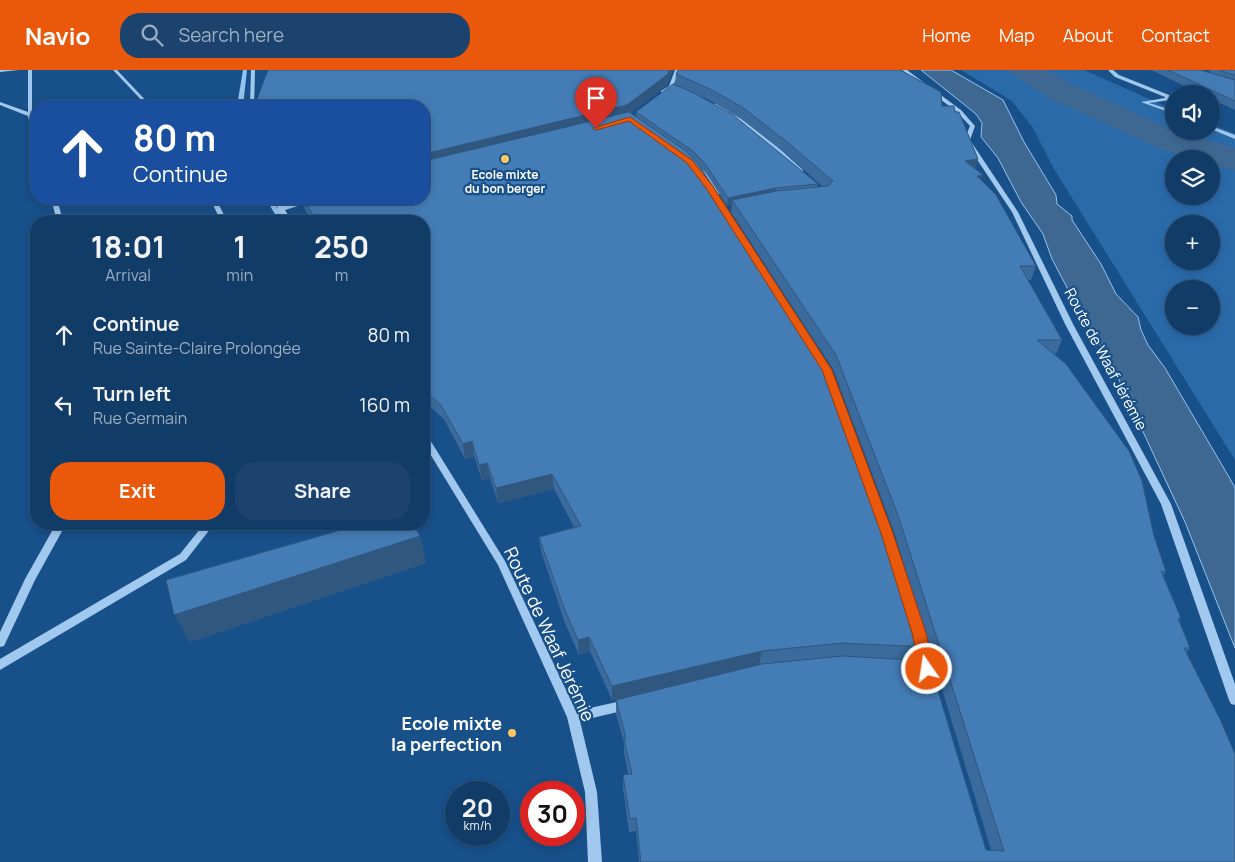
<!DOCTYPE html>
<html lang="en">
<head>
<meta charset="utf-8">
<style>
  :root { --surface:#123c68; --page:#1b436e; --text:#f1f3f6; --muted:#9cadc0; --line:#31567c; --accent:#ea580c }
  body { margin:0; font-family:Manrope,sans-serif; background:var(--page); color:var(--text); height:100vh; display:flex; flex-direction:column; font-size:19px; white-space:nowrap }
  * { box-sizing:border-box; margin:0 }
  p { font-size:16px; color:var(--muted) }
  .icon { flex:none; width:28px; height:28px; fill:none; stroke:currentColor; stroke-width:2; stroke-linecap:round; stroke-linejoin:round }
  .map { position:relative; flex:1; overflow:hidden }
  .details { position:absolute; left:30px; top:145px; width:400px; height:315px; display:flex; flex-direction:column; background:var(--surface); border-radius:20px; box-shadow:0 2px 8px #0003,0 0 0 1px var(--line) }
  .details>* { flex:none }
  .guide { position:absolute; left:30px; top:30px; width:400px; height:105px; border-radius:20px; box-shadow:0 2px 8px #0003,0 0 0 1px var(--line); background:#1a4fa0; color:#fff; overflow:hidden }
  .buttons { position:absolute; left:1165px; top:15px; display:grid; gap:10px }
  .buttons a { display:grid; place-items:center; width:55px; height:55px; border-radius:50%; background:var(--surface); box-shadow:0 2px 8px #0003,0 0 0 1px var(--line); font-size:25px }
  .speed { position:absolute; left:445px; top:711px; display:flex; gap:10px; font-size:25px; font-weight:700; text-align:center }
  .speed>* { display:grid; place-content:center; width:65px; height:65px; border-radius:50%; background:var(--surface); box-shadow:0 2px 8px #0003,0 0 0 1px var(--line); line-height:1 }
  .speed small { font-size:12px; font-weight:400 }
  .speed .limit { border:8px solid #d22; background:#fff; color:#111 }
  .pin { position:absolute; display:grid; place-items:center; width:42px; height:42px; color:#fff; margin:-51px -21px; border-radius:50% 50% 50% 0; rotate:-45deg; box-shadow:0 0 5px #0007 }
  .pin .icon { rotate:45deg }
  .me { position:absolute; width:55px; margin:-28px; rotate:347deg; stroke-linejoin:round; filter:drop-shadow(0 0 4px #0008) }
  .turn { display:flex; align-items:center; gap:18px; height:105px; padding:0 20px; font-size:22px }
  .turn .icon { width:65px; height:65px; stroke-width:2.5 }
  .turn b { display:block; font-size:35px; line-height:42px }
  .eta { display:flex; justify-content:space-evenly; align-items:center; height:85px; text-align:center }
  .eta b { font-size:30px; font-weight:700; line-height:35px }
  .action { display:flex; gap:10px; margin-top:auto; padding:10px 20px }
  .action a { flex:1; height:58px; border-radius:20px; background:var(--accent); color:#fff; font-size:20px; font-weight:700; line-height:58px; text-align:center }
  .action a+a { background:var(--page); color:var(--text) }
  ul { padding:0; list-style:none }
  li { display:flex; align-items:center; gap:15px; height:70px; padding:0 20px }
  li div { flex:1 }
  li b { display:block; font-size:19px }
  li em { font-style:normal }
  header { display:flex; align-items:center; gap:30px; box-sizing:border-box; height:70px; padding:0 25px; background:var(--accent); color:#fff }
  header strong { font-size:24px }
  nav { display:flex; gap:28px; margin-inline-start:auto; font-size:18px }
  .search { width:350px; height:45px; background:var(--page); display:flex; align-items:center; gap:12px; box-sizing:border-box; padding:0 18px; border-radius:20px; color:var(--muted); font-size:19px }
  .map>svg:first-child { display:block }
  .green { fill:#2a6aa9; fill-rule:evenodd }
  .water { fill:#3e6892; stroke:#93c4f1 }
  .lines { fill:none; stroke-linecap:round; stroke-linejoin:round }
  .stream { fill:#93c4f1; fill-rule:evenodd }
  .river { fill:#3e6892; fill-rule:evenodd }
  .minor { fill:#a1c8ee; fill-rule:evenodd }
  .wall { fill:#3a6b9c; fill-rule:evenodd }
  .shaded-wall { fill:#30577f }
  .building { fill:#447cb5; stroke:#30577f }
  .route { fill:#ea580c; stroke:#983908 }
  .poi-dot { fill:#ffc85e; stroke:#18508a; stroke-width:2 }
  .labels { text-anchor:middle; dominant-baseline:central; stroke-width:4.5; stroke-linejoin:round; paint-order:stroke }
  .far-poi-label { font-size:12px; font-weight:bold; fill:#fff; stroke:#18508a }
  .street-label { font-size:15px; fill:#fff; stroke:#18508a }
  .near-street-label { font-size:18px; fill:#fff; stroke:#18508a }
  .near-poi-label { font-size:18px; font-weight:bold; fill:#fff; stroke:#18508a; text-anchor:end }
</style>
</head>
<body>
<header>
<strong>Navio</strong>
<div class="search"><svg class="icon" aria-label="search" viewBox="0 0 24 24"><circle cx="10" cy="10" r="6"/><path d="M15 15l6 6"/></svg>Search here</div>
<nav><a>Home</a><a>Map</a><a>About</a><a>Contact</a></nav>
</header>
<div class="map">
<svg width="1235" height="792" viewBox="0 0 1235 792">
  <rect width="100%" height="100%" fill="#18508a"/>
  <path class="green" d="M961 0H1084L1174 40V61H1211V54L1235 64V390L1054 99 1033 58 1012 31ZM1174 89H1211V126H1174ZM1174 154H1211V191H1174ZM1174 219H1211V256H1174Z"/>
  <path class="water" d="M921 0H951L1003 30 1024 72 1056 125 1057 134 1072 146V150L1101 194 1116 224 1138 247 1141 260 1148 275 1165 298 1229 407 1235 418V578L1185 452 1112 295 1082 246 1052 189 1043 164 1021 132 998 88 981 67 982 53 976 44Z"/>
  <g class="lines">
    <g class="stream">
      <path d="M243 0H247L243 36H237Z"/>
      <path d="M716 33 749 51 803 100V102H799L745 53 714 36 713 35Z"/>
      <path d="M697 97H701L722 122V124H718L697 99Z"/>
      <path d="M266 129H272L285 151H279Z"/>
    </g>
    <path class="river" d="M1010 0H1046L1069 13 1174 61 1235 78V100L1211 94V89H1194L1161 79 1047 27 1015 6Z"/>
    <g class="minor">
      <path d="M0 0H19L0 2Z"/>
      <path d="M28 0H32V45L36 59V70L33 68 28 46 0 35V32L28 42Z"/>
      <path d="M113 0H117L151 36H147Z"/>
      <path d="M251 0H255L254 36H250Z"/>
      <path d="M675 0H679C675 11 674 21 661 23V21L669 16Z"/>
      <path d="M902 0H907L961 40 975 56 970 70 1018 142 1073 254 1171 434 1235 614V635L1231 634 1229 630 1161 434 1065 254 1012 142 964 70 970 56 957 42Z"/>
      <path d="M1108 0H1113L1119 5 1169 25 1170 30 1149 33 1174 41V44L1141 32 1165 28V27L1115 7Z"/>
      <path d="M727 44C744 45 760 65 772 75V77H768L740 53 727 46Z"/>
      <path d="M1211 56 1235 65V69L1211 59Z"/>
      <path d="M51 129H57L63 151H57Z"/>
      <path d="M210 129H216L227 151H221Z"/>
      <path d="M272 129H278L283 136 311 129H320L285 140 292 151H286L277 139 278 138Z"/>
      <path d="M424 364 427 365 505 491 576 641 626 630 630 631 632 635 630 639 626 640 580 651 597 722 602 792H588L585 722 567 647 498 495 424 374Z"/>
      <path d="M56 454H66L35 510 4 576 0 577V562L25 509Z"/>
      <path d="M204 454H214L186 490 0 600V589L180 484Z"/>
      <path d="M921 568 925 569 926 572 933 601 931 604 927 606 923 604 921 601 916 572 917 569Z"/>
    </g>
  </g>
  <g class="wall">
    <path d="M1151 0H1203H1202L1209 3 1210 0H1235V40L1211 29V24H1201Z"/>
    <path d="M676 4 942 36 955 42 978 89 975 99 983 105 981 110 1036 196 1031 210H1028L1062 270 1056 284H1054L1154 466 1166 502 1163 506 1181 548 1179 551 1190 578 1187 582 1235 792H639L636 761 629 762 623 718V705L628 704 624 682V673L616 644V630L760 595 612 630 590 581 579 585 565 553 541 481 539 467 574 457 554 419 498 433 490 408 482 410 474 386 465 389 444 349 433 340 424 325V151H313L305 140 302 129H424V36H257L256 32 667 15 631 43 636 47V42L675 15ZM696 24 709 30 741 49 785 83 823 117H817L818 114ZM702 99 706 103 727 136 732 135 731 142 833 299 894 462 991 780H986L919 591 925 577Z"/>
    <path d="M334 454H413L420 466 426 493 190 572 338 461Z"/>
  </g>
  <g class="shaded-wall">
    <path d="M669 0H673L667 15 627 46 424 97V84Z"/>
    <path d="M978 89 975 101 965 91Z"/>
    <path d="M983 105 979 117 977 106Z"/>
    <path d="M776 118 775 126 732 130V135L727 136 728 128Z"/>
    <path d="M472 371 474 386 465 389 463 374Z"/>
    <path d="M487 393 490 408 482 410 479 395Z"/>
    <path d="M552 404 554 419 498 433 496 418Z"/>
    <path d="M420 466 426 493 190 572 174 545Z"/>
    <path d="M589 567 590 581 579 585 578 570Z"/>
    <path d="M762 581 759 595 612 630V616Z"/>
  </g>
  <g class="building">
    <path d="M268 0H669L668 4 627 35 424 84V36H268V31L256 32Z"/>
    <path d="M678 0H900L941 22 942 36H954L955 42H959L978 89 965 91 983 105 977 106 996 125 1036 196H1020L1062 270H1037L1066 294 1129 381 1142 411 1154 466 1166 502 1161 501 1181 548H1178L1190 578H1184L1220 649 1235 684V792H641L636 748 630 749 623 705 632 704 624 669 626 668 616 630 762 594 842 586 929 591 986 780 1004 781 899 448 836 285 732 130 777 121 828 116 833 111 786 71 742 37 710 19 676 4Z"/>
    <path d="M1168 0H1200L1235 10V31Z"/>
    <path d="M1218 0H1235V5Z"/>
    <path d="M673 14 694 23 733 45 818 114 776 118 728 128 706 95 693 81 636 42Z"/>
    <path d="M629 42 686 81 699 95 824 287 885 449 925 577 842 573 762 581 612 616 589 567 578 570 564 538 539 467 581 456 552 404 496 418 487 393 479 395 472 371 463 374 441 335 430 325 424 315V151H317L303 129H424V91Z"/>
    <path d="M338 454H413L420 466 174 545 166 510 341 460Z"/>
  </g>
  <path class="route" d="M630 47 692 90 712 115 832 300 893 463 926 563 934 599 932 603 927 605 922 603 920 599 912 563 881 463 822 300 706 118 687 93 629 51 596 60 593 58Z"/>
  <g class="poi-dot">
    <circle cx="505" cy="89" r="5"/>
    <circle cx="512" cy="663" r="5"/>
  </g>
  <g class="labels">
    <g class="far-poi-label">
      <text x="505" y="104">Ecole mixte<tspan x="505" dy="14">du bon berger</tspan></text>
    </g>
    <g class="street-label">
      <text transform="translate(1106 289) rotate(62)">Route de Waaf Jérémie</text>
    </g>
    <g class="near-street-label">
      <text transform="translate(550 564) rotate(65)">Route de Waaf Jérémie</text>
    </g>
    <g class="near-poi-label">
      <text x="502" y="653">Ecole mixte<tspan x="502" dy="21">la perfection</tspan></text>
    </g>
  </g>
</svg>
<div class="buttons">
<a><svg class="icon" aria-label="sound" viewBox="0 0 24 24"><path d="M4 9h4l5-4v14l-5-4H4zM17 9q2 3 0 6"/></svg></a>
<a><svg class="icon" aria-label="layers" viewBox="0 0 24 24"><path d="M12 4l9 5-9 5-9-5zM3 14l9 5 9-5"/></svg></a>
<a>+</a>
<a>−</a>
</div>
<div class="speed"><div>20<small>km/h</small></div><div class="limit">30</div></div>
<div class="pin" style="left:596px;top:58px;background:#d93025"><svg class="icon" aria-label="arrive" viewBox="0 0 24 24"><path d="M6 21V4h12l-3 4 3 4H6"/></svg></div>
<svg class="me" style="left:927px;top:599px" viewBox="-20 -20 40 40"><circle r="17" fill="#ea580c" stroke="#fff" stroke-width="3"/><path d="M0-11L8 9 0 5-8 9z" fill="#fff"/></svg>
<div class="guide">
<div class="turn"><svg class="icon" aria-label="ahead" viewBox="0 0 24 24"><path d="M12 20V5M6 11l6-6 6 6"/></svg><div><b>80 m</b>Continue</div></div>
</div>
<section class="details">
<div class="eta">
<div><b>18:01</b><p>Arrival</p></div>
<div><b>1</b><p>min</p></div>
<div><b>250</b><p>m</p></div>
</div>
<ul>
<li><svg class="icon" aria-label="ahead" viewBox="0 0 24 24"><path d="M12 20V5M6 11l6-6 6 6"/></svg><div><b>Continue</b><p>Rue Sainte-Claire Prolongée</p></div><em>80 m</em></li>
<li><svg class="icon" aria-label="left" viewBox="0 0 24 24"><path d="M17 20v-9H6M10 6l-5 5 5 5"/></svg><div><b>Turn left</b><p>Rue Germain</p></div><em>160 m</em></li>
</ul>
<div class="action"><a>Exit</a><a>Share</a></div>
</section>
</div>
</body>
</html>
